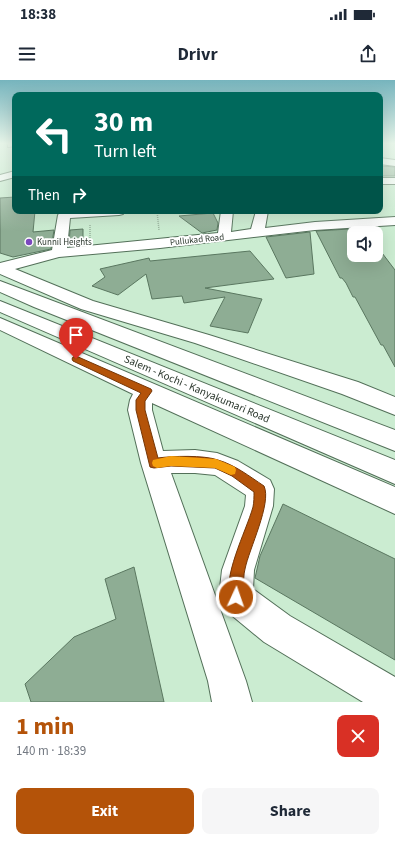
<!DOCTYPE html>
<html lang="en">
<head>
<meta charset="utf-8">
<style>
  :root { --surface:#fff; --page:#f6f6f7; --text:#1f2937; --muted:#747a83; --accent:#b45309 }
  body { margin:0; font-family:"Source Sans 3",sans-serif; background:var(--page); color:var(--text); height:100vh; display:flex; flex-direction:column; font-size:15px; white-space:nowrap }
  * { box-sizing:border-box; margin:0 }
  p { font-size:13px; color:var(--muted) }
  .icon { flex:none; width:22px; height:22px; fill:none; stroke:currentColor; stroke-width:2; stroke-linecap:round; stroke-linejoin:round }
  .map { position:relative; height:622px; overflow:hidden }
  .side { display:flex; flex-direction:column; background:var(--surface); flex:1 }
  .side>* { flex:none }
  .hud { position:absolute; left:12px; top:12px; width:371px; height:122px; border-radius:8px; box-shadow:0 4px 16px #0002; background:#00695c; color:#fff; overflow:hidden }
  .tools { position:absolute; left:347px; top:146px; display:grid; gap:8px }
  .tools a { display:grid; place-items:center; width:36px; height:36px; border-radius:8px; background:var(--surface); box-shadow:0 4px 16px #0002; font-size:20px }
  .pin { position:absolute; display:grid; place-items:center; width:34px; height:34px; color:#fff; margin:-41px -17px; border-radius:50% 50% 50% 0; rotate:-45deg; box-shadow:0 0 4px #0007 }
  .pin .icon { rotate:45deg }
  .me { position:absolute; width:44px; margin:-22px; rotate:3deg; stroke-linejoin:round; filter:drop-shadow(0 0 3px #0008) }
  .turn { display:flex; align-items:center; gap:14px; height:84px; padding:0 16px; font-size:18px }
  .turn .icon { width:52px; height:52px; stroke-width:2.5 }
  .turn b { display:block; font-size:28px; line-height:34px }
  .then { display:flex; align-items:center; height:38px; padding:0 16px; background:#0003; gap:8px; font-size:15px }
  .round { display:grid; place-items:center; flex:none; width:42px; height:42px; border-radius:8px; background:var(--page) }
  .summary { display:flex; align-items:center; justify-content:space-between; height:68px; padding:0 16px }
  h1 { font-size:24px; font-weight:700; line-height:30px; color:var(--accent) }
  .button { display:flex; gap:8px; margin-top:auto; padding:8px 16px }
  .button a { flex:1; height:46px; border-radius:8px; background:var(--accent); color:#fff; font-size:16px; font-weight:700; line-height:46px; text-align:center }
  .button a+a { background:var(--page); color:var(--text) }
  .status { display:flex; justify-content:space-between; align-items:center; height:28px; padding:0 20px; background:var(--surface); direction:ltr }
  .status svg { height:11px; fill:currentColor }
  header { display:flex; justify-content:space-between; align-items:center; height:52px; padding:0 16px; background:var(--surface); font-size:18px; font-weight:700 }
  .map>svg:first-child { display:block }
  .building { fill:#8ead94; stroke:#5a7760 }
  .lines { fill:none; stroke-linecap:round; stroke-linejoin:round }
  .minor-casing { stroke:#537059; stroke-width:2 }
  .highway-casing { stroke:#537059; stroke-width:2 }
  .path { stroke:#96b09a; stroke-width:1.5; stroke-dasharray:1 1; stroke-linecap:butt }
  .minor { fill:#fff; fill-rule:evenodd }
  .highway { fill:#fff; fill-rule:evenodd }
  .route { fill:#b45309; stroke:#753606 }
  .slow { fill:#f59e0b }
  .poi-dot { fill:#7b47be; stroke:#fff; stroke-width:1.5 }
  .labels { text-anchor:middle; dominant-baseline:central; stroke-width:3.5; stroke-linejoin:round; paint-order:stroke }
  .far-street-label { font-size:9px; fill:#2b372d; stroke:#fff }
  .far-poi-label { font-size:9px; fill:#2b372d; stroke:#fff; text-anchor:start }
  .street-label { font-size:11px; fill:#2b372d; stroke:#fff }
</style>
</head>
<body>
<div class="status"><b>18:38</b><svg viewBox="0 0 49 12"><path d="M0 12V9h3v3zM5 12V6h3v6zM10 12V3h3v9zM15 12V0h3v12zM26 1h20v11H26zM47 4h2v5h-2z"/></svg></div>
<header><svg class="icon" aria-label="menu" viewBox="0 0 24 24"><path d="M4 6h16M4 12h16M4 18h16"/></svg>Drivr<svg class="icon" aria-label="share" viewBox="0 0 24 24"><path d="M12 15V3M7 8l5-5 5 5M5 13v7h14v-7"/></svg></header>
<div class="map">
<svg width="395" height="622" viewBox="0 0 395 622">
  <rect width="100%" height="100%" fill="#cbecd1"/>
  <g class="building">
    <path d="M382 86 395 87V96H380V88Z"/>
    <path d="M15 117V131H35L33 152 54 150 51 169 13 177 0 173V118Z"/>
    <path d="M213 133 218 143 217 150 202 153 179 136Z"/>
    <path d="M366 148 371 153H354V175H376V165L395 190V287L383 265H381L355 217H353L346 203 342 198H340L316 151Z"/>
    <path d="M83 149V165L69 166 70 150Z"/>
    <path d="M310 152 314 194 286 198 266 157Z"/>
    <path d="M250 171 274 199 205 208 262 219 248 253 210 246 225 217 184 223 182 216 152 219 146 194 118 215 92 206 105 197 100 189 149 178 150 181Z"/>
    <path d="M283 424 395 479V580L255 498 260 476Z"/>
    <path d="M134 487 164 622H31L25 604 74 557 116 539 105 499Z"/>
  </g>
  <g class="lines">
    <defs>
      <g id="minor">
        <path d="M8 63H15V66L8 67Z"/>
        <path d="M380 78 395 80V86L380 84Z"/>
        <path d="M15 91V97L0 101V95Z"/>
        <rect x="380" y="98" width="15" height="6"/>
        <path d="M61 131H125L123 134 119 135 70 138 67 168 218 153 221 131H233L231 152 251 149 256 131H268L265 148 315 142 395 137V145L315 150 160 168 59 177 15 189 93 221 209 255 358 302 395 317V335L342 314 195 263 81 229 0 194V183L52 170 58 135Z"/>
        <path d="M0 238 395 407V434L152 323V330L163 371 195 370 217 373 238 381 270 400 274 409 273 426 254 490 253 509 290 536 395 597V622H363L264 562 224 529 219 517 222 490 245 426 246 415 215 395 195 393H171L246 601 252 622H212L208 601 141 383 128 330 130 320 133 314 0 250Z"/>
      </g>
      <g id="highway">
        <path d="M0 201 395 350V371L34 227 0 212Z"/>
        <path d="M0 221 395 380V404L0 232Z"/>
      </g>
    </defs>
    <use href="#minor" class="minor-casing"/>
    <use href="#highway" class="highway-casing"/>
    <g class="path">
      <path d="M157 131 159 150"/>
      <path d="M90 145V158"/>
    </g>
    <use href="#minor" class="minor"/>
    <use href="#highway" class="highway"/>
  </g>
  <linearGradient id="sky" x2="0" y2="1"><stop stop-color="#76b4bd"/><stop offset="0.42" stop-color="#e8f6ea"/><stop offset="1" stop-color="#e8f6ea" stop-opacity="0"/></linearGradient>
  <rect width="395" height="151" fill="url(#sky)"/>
  <path class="route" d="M76 276 151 309 152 311 145 321V330L158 378C172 376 204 375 218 380 235 385 249 396 264 406 272 423 249 469 245 489 242 500 246 511 241 522L236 524 231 522C221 498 246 452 253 427 254 422 254 417 254 412L232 396 215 388 171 386 154 388 150 387 136 330V320L141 313 73 281 72 279 73 277Z"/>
  <path class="slow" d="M171 376 216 379 235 387 236 390 235 394 231 395 215 388 171 386 157 388 153 386 152 383 153 380Z"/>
  <circle class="poi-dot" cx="29" cy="162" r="4"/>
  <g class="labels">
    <g class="far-street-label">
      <text transform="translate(197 160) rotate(-6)">Pullukad Road</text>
    </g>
    <g class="far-poi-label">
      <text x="37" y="162">Kunnil Heights</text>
    </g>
    <g class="street-label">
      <text transform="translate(197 309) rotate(23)">Salem - Kochi - Kanyakumari Road</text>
    </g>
  </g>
</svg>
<div class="tools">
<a><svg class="icon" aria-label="sound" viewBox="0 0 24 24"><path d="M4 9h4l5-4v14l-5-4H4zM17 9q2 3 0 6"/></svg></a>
</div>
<div class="pin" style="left:76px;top:279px;background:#d93025"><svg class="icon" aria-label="arrive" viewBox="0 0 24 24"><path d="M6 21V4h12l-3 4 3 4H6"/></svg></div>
<svg class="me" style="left:236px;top:517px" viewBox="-20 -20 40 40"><circle r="17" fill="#b45309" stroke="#fff" stroke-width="3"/><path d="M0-11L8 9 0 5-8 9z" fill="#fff"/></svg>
<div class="hud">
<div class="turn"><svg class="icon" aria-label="left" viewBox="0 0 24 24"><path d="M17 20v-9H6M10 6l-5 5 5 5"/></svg><div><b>30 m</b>Turn left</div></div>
<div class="then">Then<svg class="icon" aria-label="right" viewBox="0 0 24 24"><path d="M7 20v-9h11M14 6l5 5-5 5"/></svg></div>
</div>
</div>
<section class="side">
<div class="summary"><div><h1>1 min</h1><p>140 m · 18:39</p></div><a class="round" style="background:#d93025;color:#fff"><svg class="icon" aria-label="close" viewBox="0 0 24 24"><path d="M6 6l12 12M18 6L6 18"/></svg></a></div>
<div class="button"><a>Exit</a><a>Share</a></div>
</section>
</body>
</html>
